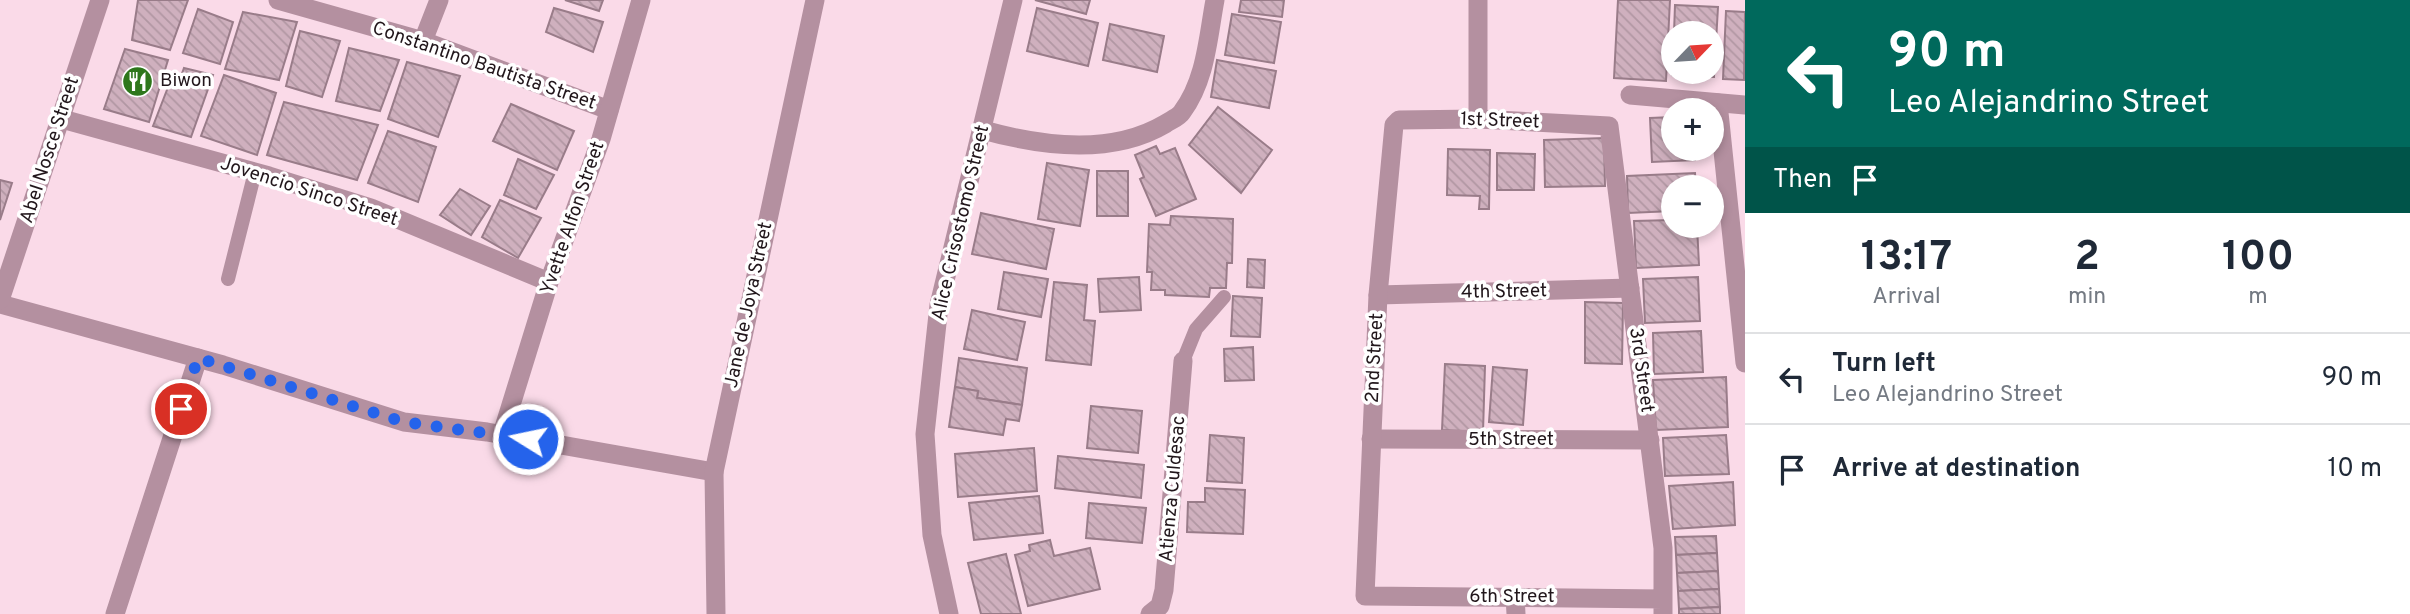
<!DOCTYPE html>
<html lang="en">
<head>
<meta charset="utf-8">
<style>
  :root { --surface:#fff; --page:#f6f6f7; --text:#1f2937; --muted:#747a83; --line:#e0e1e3 }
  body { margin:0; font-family:Overpass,sans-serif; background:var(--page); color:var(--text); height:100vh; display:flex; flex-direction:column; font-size:26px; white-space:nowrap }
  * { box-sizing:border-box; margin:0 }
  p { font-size:23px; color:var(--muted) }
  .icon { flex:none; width:38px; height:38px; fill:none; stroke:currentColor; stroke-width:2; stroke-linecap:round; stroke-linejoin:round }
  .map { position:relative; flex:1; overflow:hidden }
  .panel { display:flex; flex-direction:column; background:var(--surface); width:665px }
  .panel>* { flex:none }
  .banner { background:#00695c; color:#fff; overflow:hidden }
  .needle { width:46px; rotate:65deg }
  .fabs { position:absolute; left:1661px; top:21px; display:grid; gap:14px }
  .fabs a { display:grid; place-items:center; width:63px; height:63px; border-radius:50%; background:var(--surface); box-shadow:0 4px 10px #0003; font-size:35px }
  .pin { position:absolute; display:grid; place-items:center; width:60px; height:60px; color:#fff; margin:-30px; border:4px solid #fff; border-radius:50%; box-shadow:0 2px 7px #0007 }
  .me { position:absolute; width:77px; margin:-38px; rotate:280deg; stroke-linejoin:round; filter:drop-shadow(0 0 5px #0008) }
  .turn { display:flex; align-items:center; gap:24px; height:147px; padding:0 28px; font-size:32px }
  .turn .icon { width:91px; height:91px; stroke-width:2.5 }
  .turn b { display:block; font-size:49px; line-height:60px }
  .then { display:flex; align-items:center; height:66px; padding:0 28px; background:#0003; gap:14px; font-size:26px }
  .eta { display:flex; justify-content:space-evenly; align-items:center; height:119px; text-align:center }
  .eta b { font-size:42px; font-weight:700; line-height:49px }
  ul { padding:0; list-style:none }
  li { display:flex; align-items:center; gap:21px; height:91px; padding:0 28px; border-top:2px solid var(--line) }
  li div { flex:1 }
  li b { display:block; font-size:26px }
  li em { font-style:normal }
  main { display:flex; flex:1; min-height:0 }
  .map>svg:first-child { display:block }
  .building { fill:url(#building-back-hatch); stroke:#997c89; stroke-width:2 }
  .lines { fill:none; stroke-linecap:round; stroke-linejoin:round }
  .service { stroke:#b490a0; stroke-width:14 }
  .minor { stroke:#b490a0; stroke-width:19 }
  .tertiary { stroke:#b490a0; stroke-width:19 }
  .route { stroke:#2563eb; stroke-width:12; stroke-dasharray:0 21.6 }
  .labels { text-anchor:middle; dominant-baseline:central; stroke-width:7; stroke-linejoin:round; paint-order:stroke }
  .street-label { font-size:19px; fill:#21161b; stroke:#fff }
  .poi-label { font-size:19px; fill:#21161b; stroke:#fff; text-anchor:start }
</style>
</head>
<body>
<main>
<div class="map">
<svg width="1745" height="614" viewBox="0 0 1745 614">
  <defs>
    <pattern id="building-back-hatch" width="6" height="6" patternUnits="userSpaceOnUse" patternTransform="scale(1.75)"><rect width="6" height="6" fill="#cfb0be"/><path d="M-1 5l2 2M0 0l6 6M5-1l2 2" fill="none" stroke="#b197a3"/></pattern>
  </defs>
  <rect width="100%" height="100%" fill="#fadae8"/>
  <g class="building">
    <path d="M138 0H188L170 50 132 40Z"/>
    <path d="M565 0H603L599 11Z"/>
    <path d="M1035 0H1090L1086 14Z"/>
    <path d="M1241 0H1284L1282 17 1239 12Z"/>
    <path d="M1618 0H1670L1666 81 1614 78Z"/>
    <path d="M1675 5 1718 7 1714 77 1672 75 1673 53V72H1712V33H1674Z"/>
    <path d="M554 8 603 22 593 52 546 32Z"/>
    <path d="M1037 8 1098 23 1088 66 1027 51Z"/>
    <path d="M198 9 233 22 220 64 183 53Z"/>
    <path d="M1726 11 1745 12 1744 80 1723 79Z"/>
    <path d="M243 12 297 22 279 80 225 69Z"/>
    <path d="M1232 14 1281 22 1274 63 1225 55Z"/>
    <path d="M1110 24 1164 36 1157 72 1103 60Z"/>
    <path d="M300 31 340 41 322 97 286 86Z"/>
    <path d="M349 48 399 60 380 111 336 101Z"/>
    <path d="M125 49 168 60 149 122 104 109Z"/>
    <path d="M1217 60 1276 71 1269 108 1211 97Z"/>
    <path d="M407 62 460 76 438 137 388 119Z"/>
    <path d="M184 68 213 75 191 137 153 126 172 77 180 79Z"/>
    <path d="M224 75 276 93 257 155 201 136Z"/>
    <path d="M284 102 378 125 357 180 267 155Z"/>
    <path d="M511 104 574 131 557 170 493 141Z"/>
    <path d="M1218 107 1272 150 1241 193 1189 145Z"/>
    <path d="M1673 117V149H1694L1695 160 1652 162 1650 118Z"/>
    <path d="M388 131 436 147 418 202 368 183Z"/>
    <path d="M1604 138 1605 186 1545 187 1544 140Z"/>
    <path d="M1156 146 1160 154 1175 148 1196 199 1156 216 1140 179 1144 177 1135 155Z"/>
    <path d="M1448 149 1490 150 1489 209H1479L1480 196 1447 195Z"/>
    <path d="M1497 153 1535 154 1534 190H1497Z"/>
    <path d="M518 159 554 175 536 209 504 195Z"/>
    <path d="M1047 163 1089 170 1080 226 1038 219Z"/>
    <rect x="1097" y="171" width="31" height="45"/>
    <path d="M1695 173 1696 187H1673V211L1628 213 1627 176Z"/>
    <path d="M0 180 12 183 0 220Z"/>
    <path d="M460 189 490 206 471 235 440 215Z"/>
    <path d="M500 200 541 218 518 258 482 237Z"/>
    <path d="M981 213 1054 229 1046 269 972 254Z"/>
    <path d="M1171 216 1233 219 1232 263H1227L1226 288H1210L1209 297 1165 295V290H1151L1152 272H1147L1149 224 1170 225Z"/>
    <path d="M1673 220V226H1697L1699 265 1636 268 1634 221Z"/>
    <path d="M1248 259 1265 260 1264 288 1247 287Z"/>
    <path d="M1004 272 1048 279 1041 317 998 309Z"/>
    <path d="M1139 277 1141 310 1100 312 1098 279Z"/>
    <path d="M1698 277 1700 321 1645 323 1643 279Z"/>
    <path d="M1054 282 1087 285 1084 320 1095 321 1091 365 1046 360Z"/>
    <path d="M1233 296 1262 298 1260 337 1231 336Z"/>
    <path d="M1585 302 1623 303 1622 364 1585 363Z"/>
    <path d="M972 310 1025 322 1017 360 964 349Z"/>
    <path d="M1701 331 1703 372 1654 374 1653 333Z"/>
    <path d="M1253 347 1254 380 1225 381 1224 349Z"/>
    <path d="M959 358 1027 368 1022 405 977 398 978 391 955 387Z"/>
    <path d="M1445 364 1485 366 1483 432 1442 430Z"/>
    <path d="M1493 367 1527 370 1523 425 1489 422Z"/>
    <path d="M1726 377 1728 427 1656 430 1653 380Z"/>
    <path d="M955 387 978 391 977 398 1022 405 1019 421 1006 419 1003 435 949 427Z"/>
    <path d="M1091 406 1142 411 1138 453 1087 448Z"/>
    <path d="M1210 435 1244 438 1242 483 1207 481Z"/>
    <path d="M1726 435 1729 474 1665 476 1663 438Z"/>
    <path d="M1034 448 1037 491 958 497 955 454Z"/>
    <path d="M1058 456 1144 465 1141 498 1055 488Z"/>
    <path d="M1733 482 1735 525 1673 529 1669 486Z"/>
    <path d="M1205 488 1245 490 1243 534 1187 532 1188 502H1205Z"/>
    <path d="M1039 496 1043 533 974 540 969 503Z"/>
    <path d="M1089 503 1146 508 1142 543 1086 538Z"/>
    <path d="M1716 536 1717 553 1676 555 1675 537Z"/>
    <path d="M1050 540 1054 556 1090 548 1100 589 1028 606 1015 555 1030 551 1029 545Z"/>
    <path d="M1717 553 1718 571 1677 573 1676 555Z"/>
    <path d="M1006 554 1021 614H981L968 563Z"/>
    <path d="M1718 571 1719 589 1678 591 1677 573Z"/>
    <path d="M1719 589 1720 607 1679 609 1678 591Z"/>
    <path d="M1720 607V614H1679V609Z"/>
  </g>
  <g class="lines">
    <g class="service">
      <path d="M228 279 255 172"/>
      <path d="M1183 361 1196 329 1224 297"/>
    </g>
    <g class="minor">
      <path d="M278 0 423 41 609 110"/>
      <path d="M1478 0V119"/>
      <path d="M423 41 439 0"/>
      <path d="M1630 95 1745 105"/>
      <path d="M1718 103 1745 363"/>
      <path d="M62 119 269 176 371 208 549 282"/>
      <path d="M983 130C1040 146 1111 156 1165 124 1171 120 1179 117 1182 112 1206 80 1208 37 1215 0"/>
      <path d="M1378 295 1630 288"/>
      <path d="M0 304 223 365 404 422 487 432 714 472"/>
      <path d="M502 434 549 282 601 139 641 0"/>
      <path d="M1371 439 1650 440"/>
      <path d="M1515 596 1516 614"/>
      <path d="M1663 599 1365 596 1378 295 1394 125 1399 120 1478 119 1609 126 1663 548V614"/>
      <path d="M115 614 198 358"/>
      <path d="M716 614 714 472 815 0"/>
      <path d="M949 614 932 535 925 434 939 305 1013 0"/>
      <path d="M1150 614 1160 606 1164 590 1183 361"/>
    </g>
    <path class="tertiary" d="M0 300 100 0"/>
  </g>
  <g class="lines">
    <path class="route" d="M181 409 198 358 404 422 528 439"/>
  </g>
  <defs>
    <symbol id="restaurant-disc" viewBox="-11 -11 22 22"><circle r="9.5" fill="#2e771c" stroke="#fff"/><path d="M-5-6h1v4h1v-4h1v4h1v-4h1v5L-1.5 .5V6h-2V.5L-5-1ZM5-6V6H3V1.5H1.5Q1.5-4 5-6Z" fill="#fff"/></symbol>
  </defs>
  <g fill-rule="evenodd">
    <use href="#restaurant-disc" x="120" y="64" width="35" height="35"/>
  </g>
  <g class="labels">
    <g class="street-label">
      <text transform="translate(484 66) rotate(19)">Constantino Bautista Street</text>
      <text transform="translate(1500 121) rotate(2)">1st Street</text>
      <text transform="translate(50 150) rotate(-72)">Abel Nosce Street</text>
      <text transform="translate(309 192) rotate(18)">Jovencio Sinco Street</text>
      <text transform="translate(573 218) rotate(-71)">Yvette Alfon Street</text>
      <text transform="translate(961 223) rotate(-77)">Alice Crisostomo Street</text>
      <text transform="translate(1504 292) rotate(-1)">4th Street</text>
      <text transform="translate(749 305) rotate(-78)">Jane de Joya Street</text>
      <text transform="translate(1375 358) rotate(-87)">2nd Street</text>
      <text transform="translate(1641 370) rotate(82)">3rd Street</text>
      <text x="1511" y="440">5th Street</text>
      <text transform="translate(1173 489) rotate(-85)">Atienza Culdesac</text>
      <text x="1512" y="597">6th Street</text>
    </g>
    <g class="poi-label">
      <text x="160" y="81">Biwon</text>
    </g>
  </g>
</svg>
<div class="fabs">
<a><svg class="needle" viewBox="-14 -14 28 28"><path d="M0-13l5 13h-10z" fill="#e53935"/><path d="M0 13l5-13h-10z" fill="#747a83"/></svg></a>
<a>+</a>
<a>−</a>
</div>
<div class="pin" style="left:181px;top:409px;background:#d93025"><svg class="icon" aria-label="arrive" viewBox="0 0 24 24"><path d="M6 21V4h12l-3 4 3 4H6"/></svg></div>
<svg class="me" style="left:528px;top:439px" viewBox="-20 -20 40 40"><circle r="17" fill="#2563eb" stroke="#fff" stroke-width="3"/><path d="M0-11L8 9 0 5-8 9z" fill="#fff"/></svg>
</div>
<section class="panel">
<div class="banner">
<div class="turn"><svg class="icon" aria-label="left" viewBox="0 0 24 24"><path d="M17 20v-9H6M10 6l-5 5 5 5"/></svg><div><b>90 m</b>Leo Alejandrino Street</div></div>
<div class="then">Then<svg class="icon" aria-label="arrive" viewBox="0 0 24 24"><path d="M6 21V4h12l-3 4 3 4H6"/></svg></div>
</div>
<div class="eta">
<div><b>13:17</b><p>Arrival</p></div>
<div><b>2</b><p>min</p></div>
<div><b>100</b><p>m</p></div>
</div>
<ul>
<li><svg class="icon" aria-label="left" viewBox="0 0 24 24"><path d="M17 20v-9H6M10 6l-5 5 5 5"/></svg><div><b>Turn left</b><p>Leo Alejandrino Street</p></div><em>90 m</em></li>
<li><svg class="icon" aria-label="arrive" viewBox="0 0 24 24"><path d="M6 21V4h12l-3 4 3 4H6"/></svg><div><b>Arrive at destination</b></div><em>10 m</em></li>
</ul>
</section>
</main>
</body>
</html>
